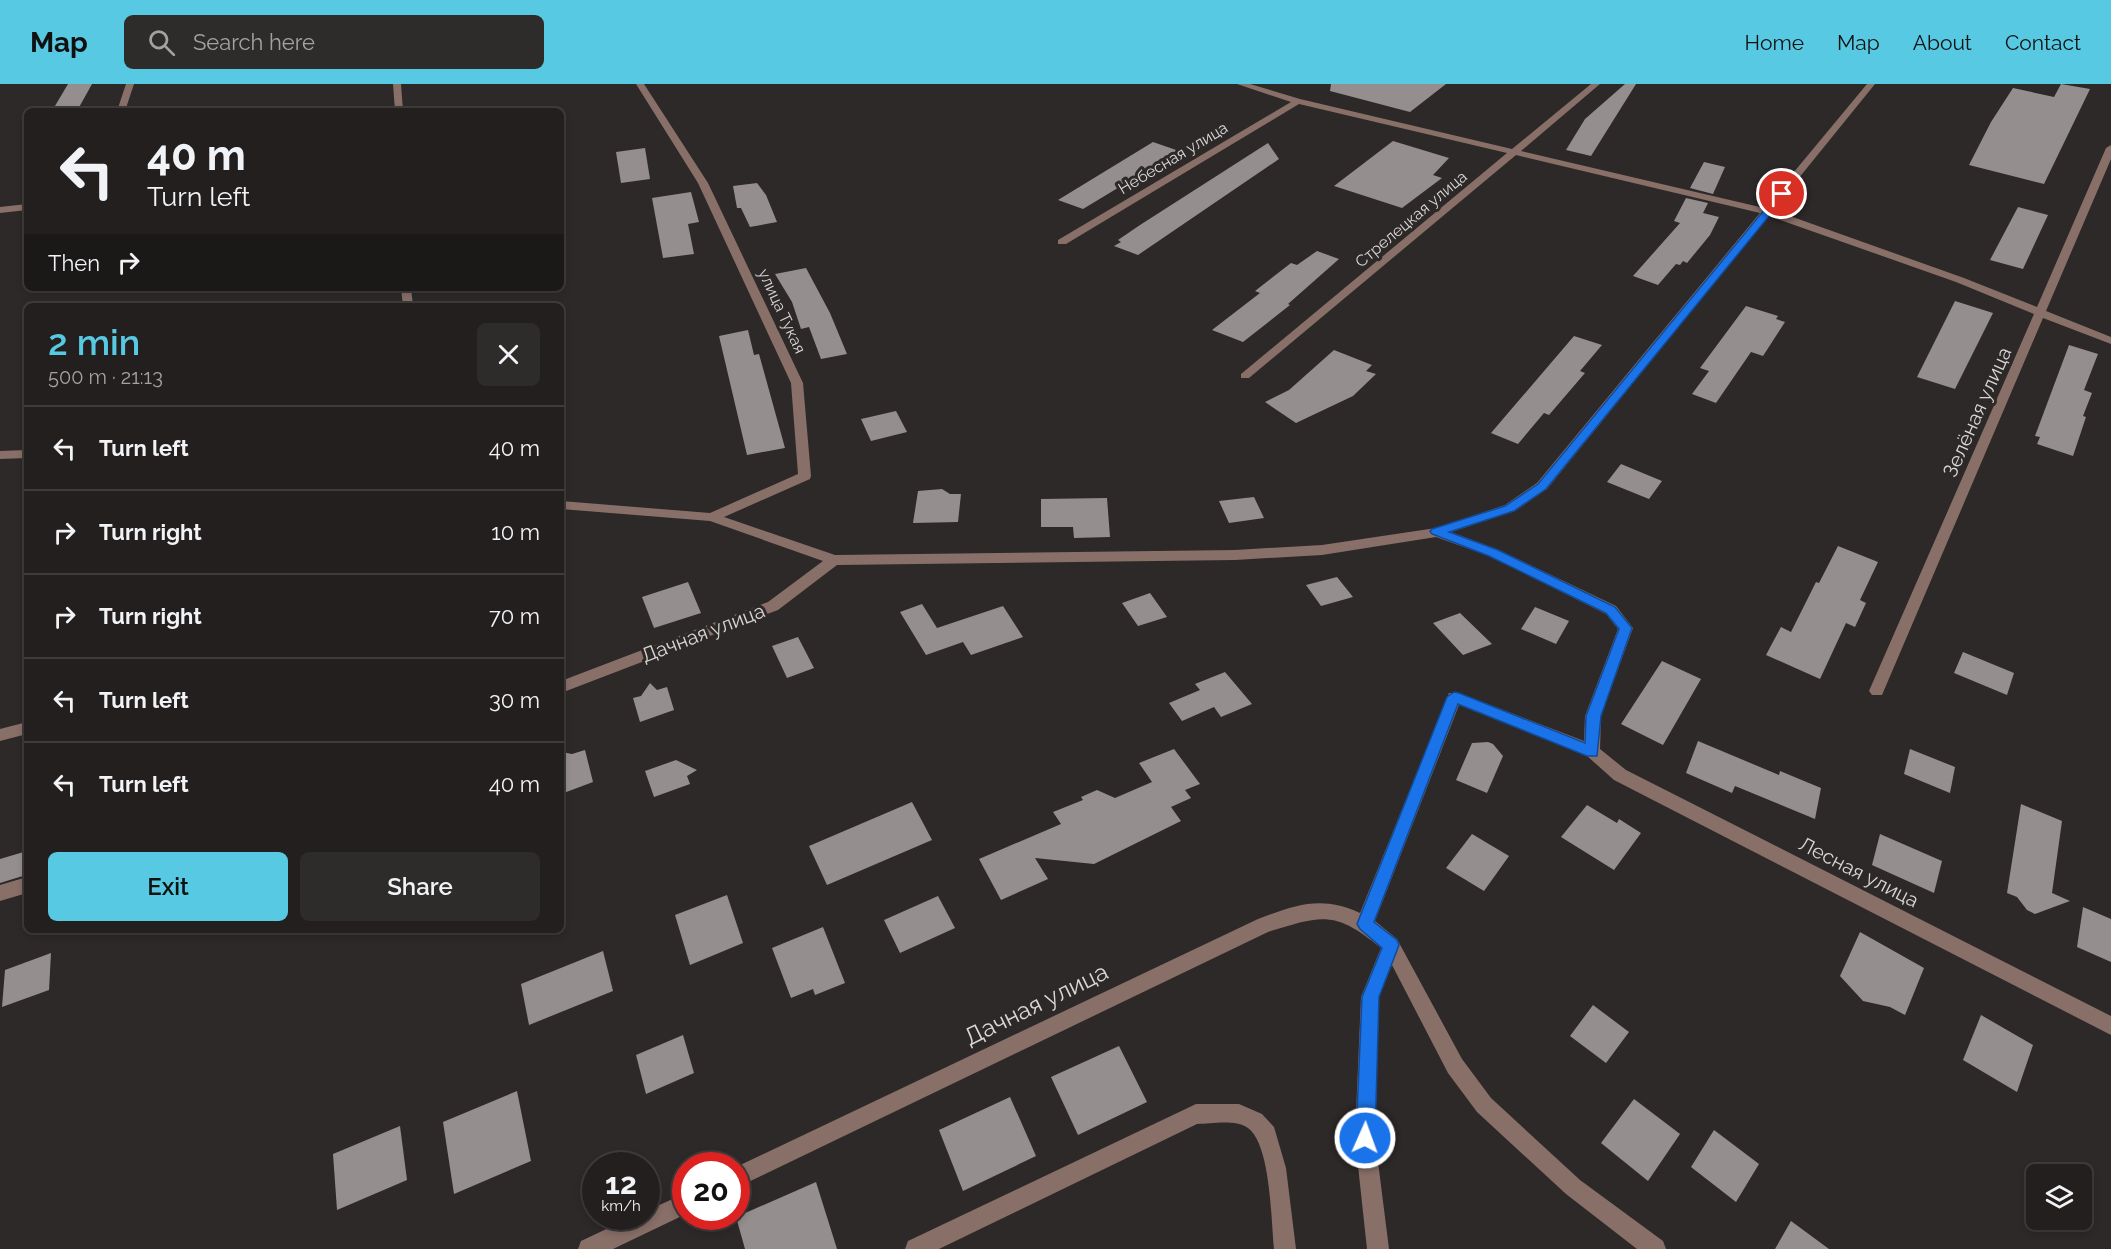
<!DOCTYPE html>
<html lang="en">
<head>
<meta charset="utf-8">
<style>
  :root { --surface:#221f1e; --page:#2e2c2b; --text:#f1f3f6; --muted:#a2a2a4; --line:#3f3d3c; --accent:#58c9e3 }
  body { margin:0; font-family:Raleway,sans-serif; background:var(--page); color:var(--text); height:100vh; display:flex; flex-direction:column; font-size:22px; white-space:nowrap }
  * { box-sizing:border-box; margin:0 }
  p { font-size:20px; color:var(--muted) }
  .icon { flex:none; width:33px; height:33px; fill:none; stroke:currentColor; stroke-width:2; stroke-linecap:round; stroke-linejoin:round }
  .map { position:relative; flex:1; overflow:hidden }
  .sheet { position:absolute; left:24px; top:219px; width:540px; height:630px; display:flex; flex-direction:column; background:var(--surface); border-radius:9px; box-shadow:0 3px 9px #0003,0 0 0 2px var(--line) }
  .sheet>* { flex:none }
  .guide { position:absolute; left:24px; top:24px; width:540px; height:183px; border-radius:9px; box-shadow:0 3px 9px #0003,0 0 0 2px var(--line); background:#221f1e; color:var(--text); overflow:hidden }
  .controls { position:absolute; left:2026px; top:1080px; display:grid; gap:12px }
  .controls a { display:grid; place-items:center; width:66px; height:66px; border-radius:9px; background:var(--surface); box-shadow:0 3px 9px #0003,0 0 0 2px var(--line); font-size:30px }
  .speed { position:absolute; left:582px; top:1068px; display:flex; gap:12px; font-size:30px; font-weight:700; text-align:center }
  .speed>* { display:grid; place-content:center; width:78px; height:78px; border-radius:50%; background:var(--surface); box-shadow:0 3px 9px #0003,0 0 0 2px var(--line); line-height:1 }
  .speed small { font-size:15px; font-weight:400 }
  .speed .limit { border:9px solid #d22; background:#fff; color:#111 }
  .pin { position:absolute; display:grid; place-items:center; width:51px; height:51px; color:#fff; margin:-26px; border:3px solid #fff; border-radius:50%; box-shadow:0 2px 6px #0007 }
  .me { position:absolute; width:66px; margin:-33px; rotate:2deg; stroke-linejoin:round; filter:drop-shadow(0 0 4px #0008) }
  .turn { display:flex; align-items:center; gap:21px; height:126px; padding:0 24px; font-size:27px }
  .turn .icon { width:78px; height:78px; stroke-width:2.5 }
  .turn b { display:block; font-size:42px; line-height:51px }
  .then { display:flex; align-items:center; height:57px; padding:0 24px; background:#0003; gap:12px; font-size:22px }
  .round { display:grid; place-items:center; flex:none; width:63px; height:63px; border-radius:9px; background:var(--page) }
  .overview { display:flex; align-items:center; justify-content:space-between; height:102px; padding:0 24px }
  h1 { font-size:36px; font-weight:600; line-height:45px; color:var(--accent) }
  .cta { display:flex; gap:12px; margin-top:auto; padding:12px 24px }
  .cta a { flex:1; height:69px; border-radius:9px; background:var(--accent); color:#111; font-size:24px; font-weight:600; line-height:69px; text-align:center }
  .cta a+a { background:var(--page); color:var(--text) }
  ul { padding:0; list-style:none }
  li { display:flex; align-items:center; gap:18px; height:84px; padding:0 24px; border-top:2px solid var(--line) }
  li div { flex:1 }
  li b { display:block; font-size:22px }
  li em { font-style:normal }
  header { display:flex; align-items:center; gap:36px; box-sizing:border-box; height:84px; padding:0 30px; background:var(--accent); color:#111 }
  header strong { font-size:28px }
  nav { display:flex; gap:33px; margin-inline-start:auto; font-size:21px }
  .search { width:420px; height:54px; background:var(--page); display:flex; align-items:center; gap:15px; box-sizing:border-box; padding:0 21px; border-radius:9px; color:var(--muted); font-size:22px }
  .map>svg:first-child { display:block }
  .building { fill:#948f8e }
  .lines { fill:none; stroke-linecap:round; stroke-linejoin:round }
  .minor { fill:#886f68; fill-rule:evenodd }
  .route { fill:#1a73e8; stroke:#114b97; stroke-width:1.5 }
  .labels { text-anchor:middle; dominant-baseline:central; stroke-width:6; stroke-linejoin:round; paint-order:stroke }
  .far-street-label { font-size:16px; fill:#d9d7d6; stroke:#2d2928 }
  .street-label { font-size:20px; fill:#d9d7d6; stroke:#2d2928 }
  .near-street-label { font-size:24px; fill:#d9d7d6; stroke:#2d2928 }
</style>
</head>
<body>
<header>
<strong>Map</strong>
<div class="search"><svg class="icon" aria-label="search" viewBox="0 0 24 24"><circle cx="10" cy="10" r="6"/><path d="M15 15l6 6"/></svg>Search here</div>
<nav><a>Home</a><a>Map</a><a>About</a><a>Contact</a></nav>
</header>
<div class="map">
<svg width="2111" height="1165" viewBox="0 0 2111 1165">
  <rect width="100%" height="100%" fill="#2d2928"/>
  <g class="building">
    <path d="M68 0H92L77 27H52Z"/>
    <path d="M1331 0H1446L1410 28 1330 7Z"/>
    <path d="M1625 0H1636L1591 72 1566 66 1585 35Z"/>
    <path d="M2061 0 2090 5 2044 100 1969 81 1991 38 2013 4 2054 13Z"/>
    <path d="M1393 57 1449 74 1433 91 1442 94 1402 124 1334 102Z"/>
    <path d="M1153 58 1179 67 1083 125 1058 116Z"/>
    <path d="M1268 59 1279 75 1138 171 1114 162 1121 158 1118 156 1140 141Z"/>
    <path d="M645 64 650 95 621 99 616 68Z"/>
    <path d="M1704 78 1725 83 1713 110 1690 104Z"/>
    <path d="M757 99 766 111 777 138 750 143 741 124H737L733 102Z"/>
    <path d="M691 108 699 138 688 140 694 170 663 174 652 114Z"/>
    <path d="M1686 114 1708 119 1703 129 1719 133 1710 151 1687 179 1683 177 1680 181 1676 180 1658 201 1633 192 1680 139 1674 137Z"/>
    <path d="M2018 123 2048 131 2023 185 1990 176Z"/>
    <path d="M1317 167 1339 175 1288 220 1290 221 1243 258 1212 246 1260 209 1255 207 1291 179 1297 181Z"/>
    <path d="M806 184 830 229 847 270 821 275 809 243 801 245 792 218 775 190Z"/>
    <path d="M1955 217 1993 229 1955 305 1917 293Z"/>
    <path d="M1746 222 1778 232 1776 235 1785 238 1763 272 1751 268 1716 319 1692 310 1709 287 1700 284Z"/>
    <path d="M748 246 754 271 759 270 785 364 747 371 719 252Z"/>
    <path d="M1574 252 1602 261 1580 287 1585 289 1549 331 1544 329 1518 360 1491 349Z"/>
    <path d="M2069 261 2098 270 2084 306 2092 309 2083 332 2086 333 2073 372 2037 360 2040 353 2035 352Z"/>
    <path d="M1334 266 1372 281 1366 287 1376 290 1353 312 1296 339 1265 318 1289 306Z"/>
    <path d="M896 327 907 348 871 357 861 335Z"/>
    <path d="M1621 380 1662 397 1649 415 1607 398Z"/>
    <path d="M942 405 950 410H961L958 438 913 439 918 407Z"/>
    <path d="M1254 413 1264 434 1229 439 1219 417Z"/>
    <path d="M1107 414 1110 453 1074 454 1073 443H1041V415Z"/>
    <path d="M1838 462 1878 478 1860 516 1866 519 1855 543 1846 539 1820 595 1766 571 1781 543 1791 548 1816 498 1819 499Z"/>
    <path d="M1337 493 1353 513 1321 522 1306 501Z"/>
    <path d="M688 498 701 529 654 544 642 513Z"/>
    <path d="M1150 509 1167 533 1138 542 1122 519Z"/>
    <path d="M922 520 937 544 1003 522 1023 553 971 571 963 558 926 571 900 528Z"/>
    <path d="M1535 523 1569 537 1556 560 1521 545Z"/>
    <path d="M1460 529 1492 560 1463 571 1433 539Z"/>
    <path d="M798 553 814 584 787 594 772 562Z"/>
    <path d="M1963 568 2014 589 2007 611 1954 589Z"/>
    <path d="M1662 577 1701 595 1663 661 1621 640Z"/>
    <path d="M1225 588 1252 620 1221 633 1214 623 1182 637 1169 619 1200 606 1195 600Z"/>
    <path d="M650 599 657 606 667 603 674 626 640 638 633 614 641 612Z"/>
    <path d="M1698 657 1779 691 1780 687 1821 704 1815 735 1735 702 1732 709 1686 689Z"/>
    <path d="M1488 658 1493 660 1503 672 1487 709 1456 696 1472 659Z"/>
    <path d="M1174 665 1200 700 1185 706 1191 714 1171 723 1181 737 1094 780 1035 774 1048 795 1001 816 979 775 1061 740 1053 728 1083 716 1081 713 1097 706 1115 714 1152 698 1139 679Z"/>
    <path d="M1910 665 1955 683 1950 709 1904 690Z"/>
    <path d="M585 666 593 698 561 710V668L572 670Z"/>
    <path d="M676 676 697 686 687 692 690 700 654 713 645 687Z"/>
    <path d="M912 718 932 756 827 801 809 762Z"/>
    <path d="M2021 720 2062 737 2052 809 2070 817 2035 830 2027 826 2017 813 2007 809Z"/>
    <path d="M1587 721 1617 739 1619 735 1641 749 1614 786 1561 753Z"/>
    <path d="M1472 750 1509 772 1484 807 1446 784Z"/>
    <path d="M1880 750 1942 777 1934 809 1872 781Z"/>
    <path d="M27 767 26 791 0 799V775Z"/>
    <path d="M727 811 743 859 690 881 675 831Z"/>
    <path d="M938 812 955 844 900 869 884 836Z"/>
    <path d="M2083 823 2111 835V878L2077 863Z"/>
    <path d="M823 843 845 899 815 911 813 905 791 914 772 864Z"/>
    <path d="M1860 848 1924 884 1905 931 1890 923 1863 917 1840 892Z"/>
    <path d="M603 867 613 907 529 941 521 900Z"/>
    <path d="M51 869 49 906 2 923 5 886Z"/>
    <path d="M1593 921 1629 948 1606 979 1570 952Z"/>
    <path d="M1981 931 2033 961 2017 1008 1963 976Z"/>
    <path d="M683 951 694 989 646 1010 636 971Z"/>
    <path d="M1119 962 1147 1018 1078 1051 1051 993Z"/>
    <path d="M517 1007 531 1077 454 1110 443 1038Z"/>
    <path d="M1010 1013 1036 1072 963 1107 939 1046Z"/>
    <path d="M1634 1015 1680 1050 1648 1097 1601 1059Z"/>
    <path d="M400 1042 407 1096 337 1126 333 1070Z"/>
    <path d="M1714 1046 1759 1080 1736 1118 1691 1083Z"/>
    <path d="M816 1098 837 1165H745L736 1133Z"/>
    <path d="M1791 1137 1829 1165H1775Z"/>
  </g>
  <g class="lines">
    <g class="minor">
      <path d="M126 0H134L125 27H117Z"/>
      <path d="M393 0H401L403 27H395Z"/>
      <path d="M636 0H644L708 99 803 299 811 392 810 395 724 433 835 471 1235 466 1322 461 1436 444 1505 421 1537 399 1760 129 1516 71 1249 294H1241V290L1507 69 1299 20 1066 160H1058V156L1291 18 1237 0H1250L1300 15 1512 65 1591 0H1600L1521 67 1764 124 1867 0H1875L1773 126 1964 194 2037 223 2106 64 2111 61V75L2046 227 2111 253V260L2043 234 1882 611H1872L1869 607 2034 230 1956 198 1769 132 1547 405 1515 427 1451 448 1499 466 1616 522 1633 544 1601 632 1600 665 1626 686 2111 932V951L1614 696 1586 671 1459 621 1375 837 1397 855 1462 975 1491 1014 1580 1096 1663 1157 1666 1165H1637L1566 1110 1477 1028 1448 989 1392 881 1379 913 1375 1054 1389 1165H1367L1355 1054 1361 913 1381 864C1335 826 1322 831 1268 848L736 1104V1083L1258 835C1296 821 1321 811 1360 829L1449 609H1459L1584 657 1585 632 1618 545 1606 530 1489 472 1436 453 1322 471 1235 476 837 481 778 526 561 609V597L768 518 823 477 710 437 561 425V417L710 429 798 390 791 299 698 99Z"/>
      <path d="M27 120V126L0 129V123Z"/>
      <path d="M401 204H411L413 222H403Z"/>
      <path d="M27 366V374L0 375V367Z"/>
      <path d="M27 638V650L0 657V645Z"/>
      <path d="M27 793V809L0 817V801Z"/>
      <path d="M1196 1020H1239L1262 1030 1274 1043 1286 1084 1296 1165H1274C1271 1137 1271 1061 1248 1044 1235 1035 1211 1040 1197 1040L939 1165H905L908 1157Z"/>
      <path d="M686 1109V1130L613 1165H578L581 1157 634 1132H646V1127Z"/>
    </g>
  </g>
  <path class="route" d="M1779 108 1787 110 1546 405 1514 427 1449 448 1498 466 1615 523 1632 544 1601 632 1597 672H1587L1458 620 1374 838 1397 856 1399 861 1379 913 1375 1054 1372 1060 1365 1063 1359 1060 1356 1054 1362 913 1382 864 1360 845 1357 840 1447 613 1454 608 1459 609 1585 659 1586 632 1619 545 1606 529 1489 472 1432 450 1430 447 1432 445 1505 422 1538 400Z"/>
  <g class="labels">
    <g class="far-street-label">
      <text transform="translate(1173 74) rotate(-31)">Небесная улица</text>
      <text transform="translate(1411 135) rotate(-40)">Стрелецкая улица</text>
      <text transform="translate(782 227) rotate(65)">улица Тукая</text>
    </g>
    <g class="street-label">
      <text transform="translate(1977 328) rotate(-66)">Зелёная улица</text>
      <text transform="translate(703 549) rotate(-21)">Дачная улица</text>
      <text transform="translate(1859 788) rotate(27)">Лесная улица</text>
    </g>
    <g class="near-street-label">
      <text transform="translate(1036 920) rotate(-26)">Дачная улица</text>
    </g>
  </g>
</svg>
<div class="controls">
<a><svg class="icon" aria-label="layers" viewBox="0 0 24 24"><path d="M12 4l9 5-9 5-9-5zM3 14l9 5 9-5"/></svg></a>
</div>
<div class="speed"><div>12<small>km/h</small></div><div class="limit">20</div></div>
<div class="pin" style="left:1782px;top:110px;background:#d93025"><svg class="icon" aria-label="arrive" viewBox="0 0 24 24"><path d="M6 21V4h12l-3 4 3 4H6"/></svg></div>
<svg class="me" style="left:1365px;top:1054px" viewBox="-20 -20 40 40"><circle r="17" fill="#1a73e8" stroke="#fff" stroke-width="3"/><path d="M0-11L8 9 0 5-8 9z" fill="#fff"/></svg>
<div class="guide">
<div class="turn"><svg class="icon" aria-label="left" viewBox="0 0 24 24"><path d="M17 20v-9H6M10 6l-5 5 5 5"/></svg><div><b>40 m</b>Turn left</div></div>
<div class="then">Then<svg class="icon" aria-label="right" viewBox="0 0 24 24"><path d="M7 20v-9h11M14 6l5 5-5 5"/></svg></div>
</div>
<section class="sheet">
<div class="overview"><div><h1>2 min</h1><p>500 m · 21:13</p></div><a class="round"><svg class="icon" aria-label="close" viewBox="0 0 24 24"><path d="M6 6l12 12M18 6L6 18"/></svg></a></div>
<ul>
<li><svg class="icon" aria-label="left" viewBox="0 0 24 24"><path d="M17 20v-9H6M10 6l-5 5 5 5"/></svg><div><b>Turn left</b></div><em>40 m</em></li>
<li><svg class="icon" aria-label="right" viewBox="0 0 24 24"><path d="M7 20v-9h11M14 6l5 5-5 5"/></svg><div><b>Turn right</b></div><em>10 m</em></li>
<li><svg class="icon" aria-label="right" viewBox="0 0 24 24"><path d="M7 20v-9h11M14 6l5 5-5 5"/></svg><div><b>Turn right</b></div><em>70 m</em></li>
<li><svg class="icon" aria-label="left" viewBox="0 0 24 24"><path d="M17 20v-9H6M10 6l-5 5 5 5"/></svg><div><b>Turn left</b></div><em>30 m</em></li>
<li><svg class="icon" aria-label="left" viewBox="0 0 24 24"><path d="M17 20v-9H6M10 6l-5 5 5 5"/></svg><div><b>Turn left</b></div><em>40 m</em></li>
</ul>
<div class="cta"><a>Exit</a><a>Share</a></div>
</section>
</div>
</body>
</html>
